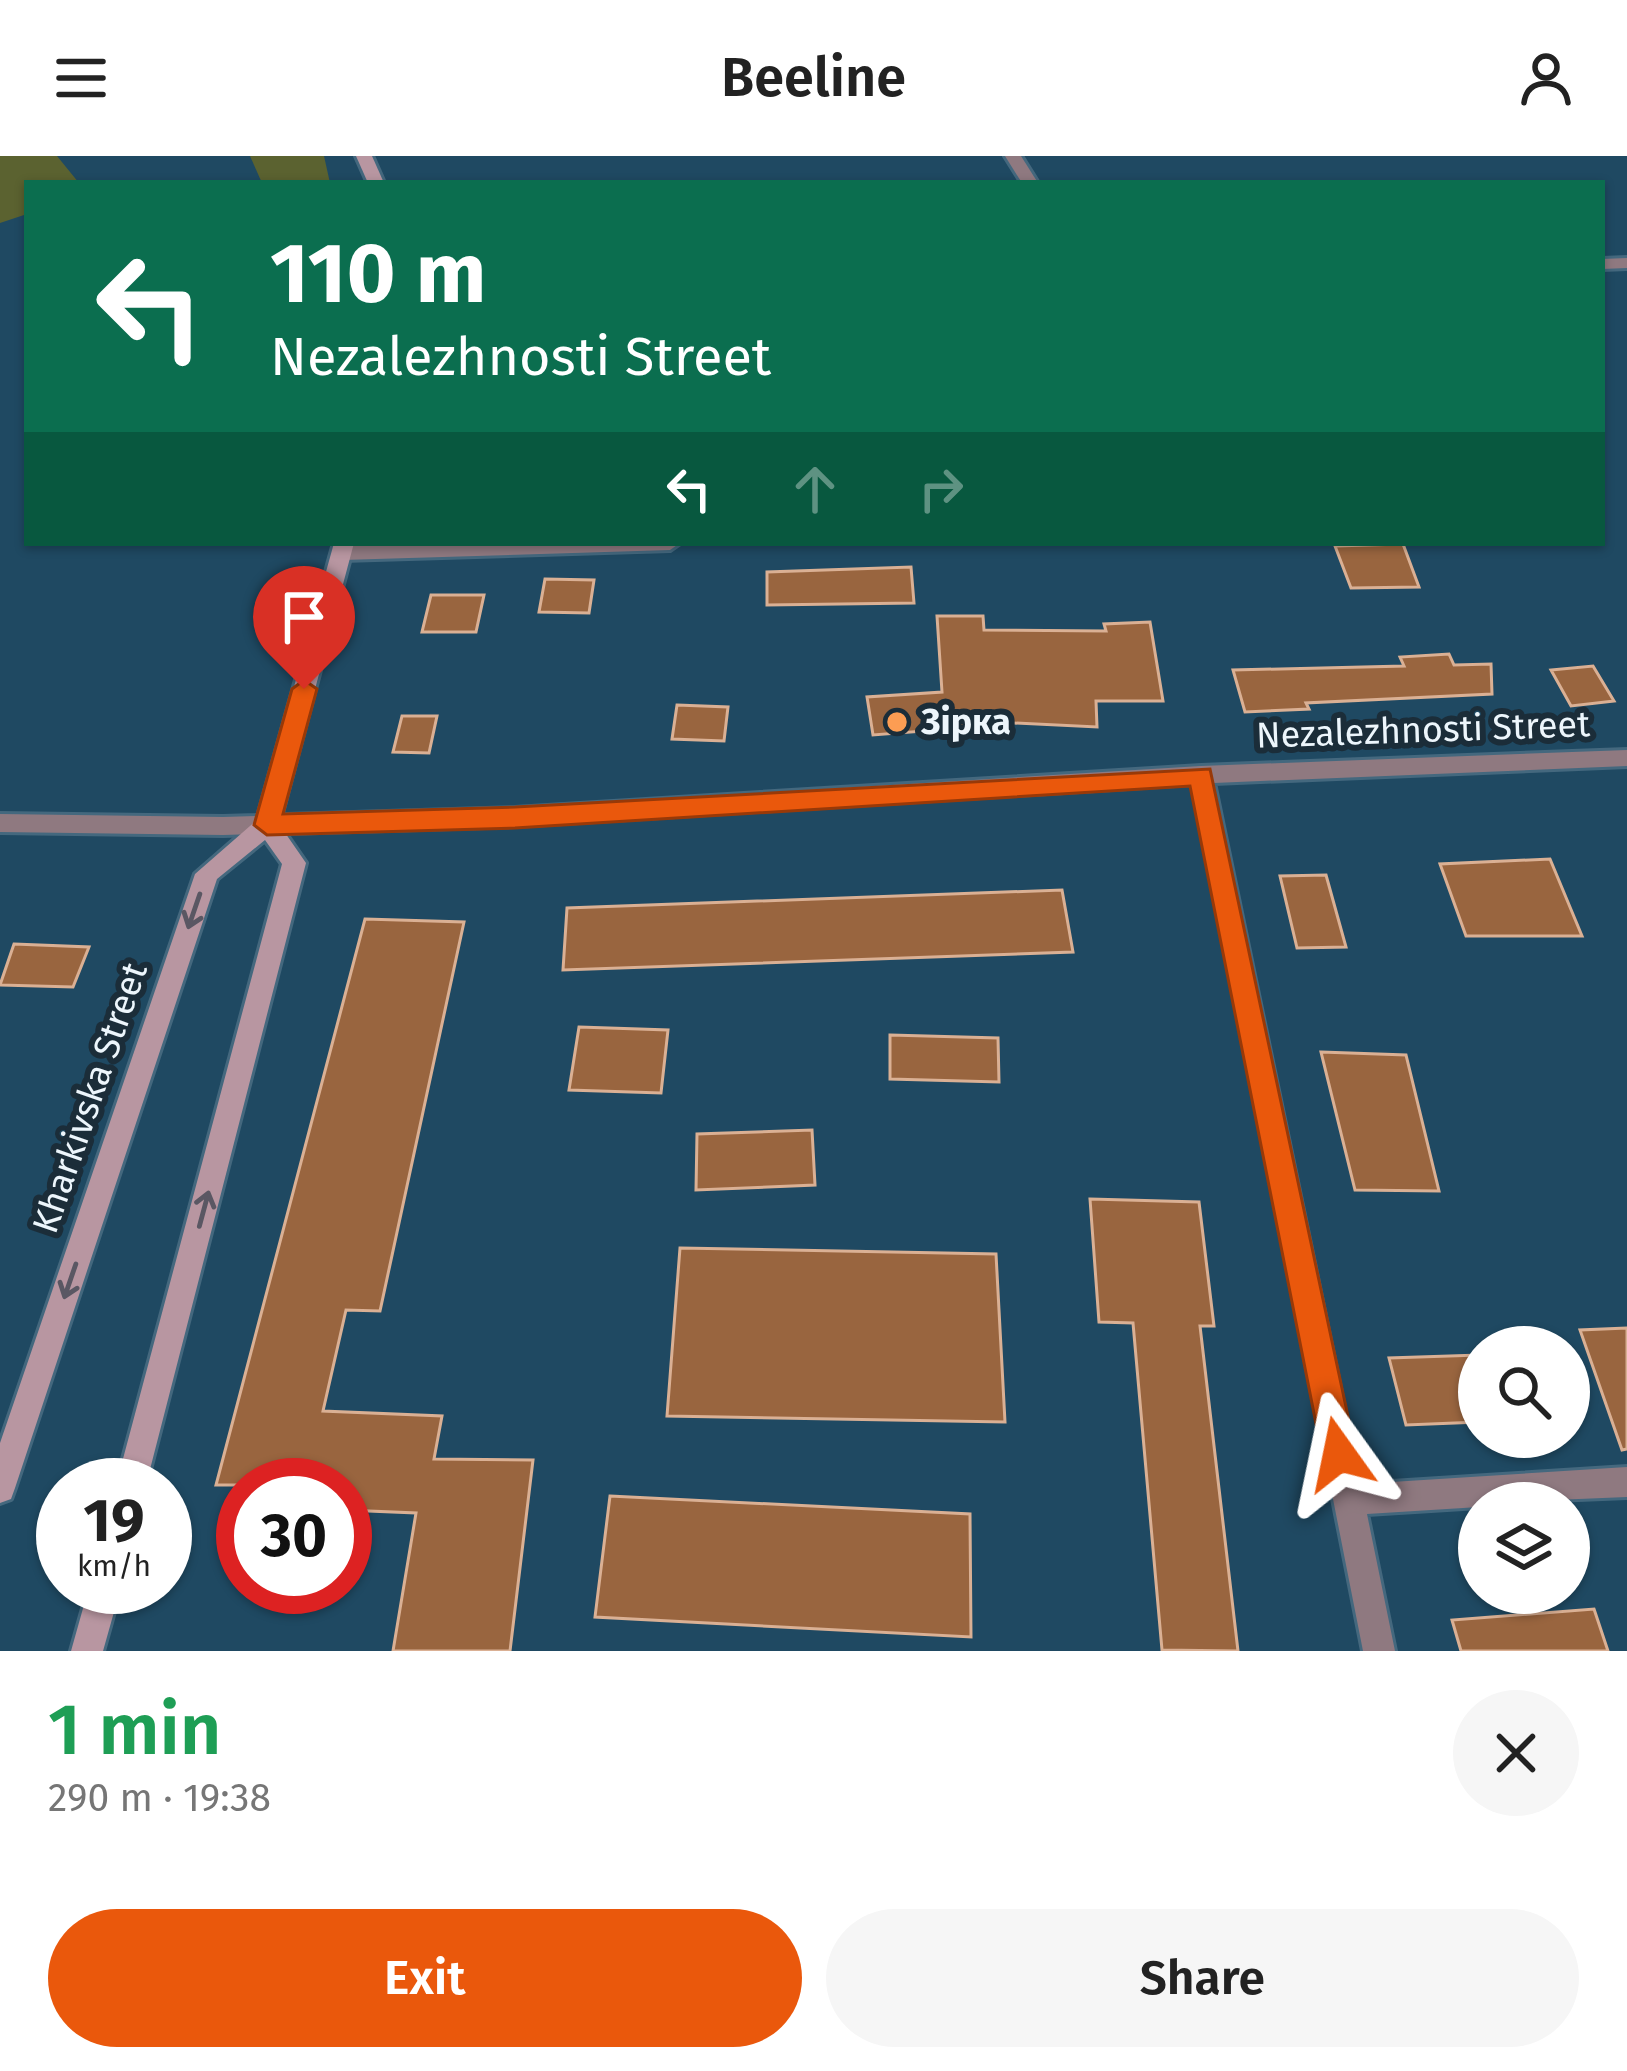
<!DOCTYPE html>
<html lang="en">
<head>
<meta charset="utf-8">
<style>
  :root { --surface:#fff; --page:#f6f6f6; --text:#222; --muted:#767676; --accent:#ea580c }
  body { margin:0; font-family:"Fira Sans",sans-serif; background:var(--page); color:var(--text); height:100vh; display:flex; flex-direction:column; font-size:45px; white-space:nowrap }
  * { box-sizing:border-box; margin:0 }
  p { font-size:39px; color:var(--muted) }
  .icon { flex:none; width:66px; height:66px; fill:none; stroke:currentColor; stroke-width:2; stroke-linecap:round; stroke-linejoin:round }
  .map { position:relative; height:1495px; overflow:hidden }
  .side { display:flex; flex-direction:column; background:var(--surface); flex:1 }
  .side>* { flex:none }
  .banner { position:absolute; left:24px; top:24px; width:1581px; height:366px; border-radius:0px; box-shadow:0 3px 9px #0004; background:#0b6e4f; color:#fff; overflow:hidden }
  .buttons { position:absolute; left:1458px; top:1170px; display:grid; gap:24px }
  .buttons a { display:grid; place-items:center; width:132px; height:132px; border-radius:50%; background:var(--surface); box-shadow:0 3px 9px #0004; font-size:60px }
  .speed { position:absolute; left:36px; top:1302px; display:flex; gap:24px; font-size:60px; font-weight:700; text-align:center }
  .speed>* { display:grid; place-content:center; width:156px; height:156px; border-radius:50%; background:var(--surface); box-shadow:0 3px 9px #0004; line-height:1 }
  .speed small { font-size:30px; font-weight:400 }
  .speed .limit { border:18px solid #d22; background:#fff; color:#111 }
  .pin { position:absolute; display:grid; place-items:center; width:102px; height:102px; color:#fff; margin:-123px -51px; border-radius:50% 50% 50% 0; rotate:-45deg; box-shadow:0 0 12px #0007 }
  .pin .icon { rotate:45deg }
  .me { position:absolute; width:132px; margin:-66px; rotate:348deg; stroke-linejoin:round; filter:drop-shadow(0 0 9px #0008) }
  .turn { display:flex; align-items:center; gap:42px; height:252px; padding:0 48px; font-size:54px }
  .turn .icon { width:156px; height:156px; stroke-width:2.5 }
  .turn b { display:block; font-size:84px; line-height:102px }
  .lanes { display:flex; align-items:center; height:114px; padding:0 48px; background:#0003; justify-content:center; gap:60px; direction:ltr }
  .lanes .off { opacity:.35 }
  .round { display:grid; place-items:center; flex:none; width:126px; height:126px; border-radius:63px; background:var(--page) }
  .overview { display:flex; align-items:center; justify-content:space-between; height:204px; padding:0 48px }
  h1 { font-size:72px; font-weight:600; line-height:90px; color:#1e9e55 }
  .action { display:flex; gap:24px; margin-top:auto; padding:24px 48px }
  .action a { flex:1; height:138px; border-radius:72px; background:var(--accent); color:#fff; font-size:48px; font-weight:600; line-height:138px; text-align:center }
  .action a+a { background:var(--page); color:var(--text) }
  header { display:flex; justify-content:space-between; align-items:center; height:156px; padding:0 48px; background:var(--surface); font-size:54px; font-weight:600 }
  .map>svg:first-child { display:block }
  .green { fill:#5b6230 }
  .building { fill:#99653f; stroke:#dab094; stroke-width:3 }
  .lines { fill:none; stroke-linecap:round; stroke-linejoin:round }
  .street-casing { stroke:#44687e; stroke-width:6 }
  .secondary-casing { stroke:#44687e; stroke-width:6 }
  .street { fill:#8f7980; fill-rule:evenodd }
  .secondary { fill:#b896a1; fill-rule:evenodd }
  .oneway { stroke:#5a5763 }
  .route { fill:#ea580c; stroke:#983908; stroke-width:3 }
  .poi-dot { fill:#fc9d53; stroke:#1b2d39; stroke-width:4.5 }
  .labels { text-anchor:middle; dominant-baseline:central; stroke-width:12; stroke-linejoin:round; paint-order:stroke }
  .poi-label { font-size:36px; font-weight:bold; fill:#edf6fc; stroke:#1b2d39; text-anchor:start }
  .street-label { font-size:36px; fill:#edf6fc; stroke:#1b2d39 }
</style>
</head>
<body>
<header><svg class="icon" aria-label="menu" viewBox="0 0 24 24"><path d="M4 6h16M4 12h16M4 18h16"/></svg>Beeline<svg class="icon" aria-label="person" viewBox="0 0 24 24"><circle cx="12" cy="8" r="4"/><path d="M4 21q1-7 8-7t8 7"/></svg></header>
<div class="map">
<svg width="1627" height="1495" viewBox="0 0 1627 1495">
  <rect width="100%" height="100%" fill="#1f4962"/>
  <g class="green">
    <path d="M0 0H57L79 27H27V58L0 67Z"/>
    <path d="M250 0H324L330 27H262Z"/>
  </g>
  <g class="building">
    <path d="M1403 388 1419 431 1351 432 1335 390Z"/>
    <path d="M911 411 914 447 767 449V416Z"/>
    <path d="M545 423 594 424 589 457 539 456Z"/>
    <path d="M431 439H484L476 476H422Z"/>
    <path d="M937 460H983L984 474 1106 475 1104 468 1150 466 1163 545H1096L1097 571 993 566 995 578H949V573L873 579 867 541 942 536Z"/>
    <path d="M1449 498 1454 509 1491 508 1492 538 1306 547 1309 553 1245 556 1233 514 1404 510 1400 501Z"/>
    <path d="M1593 510 1614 545 1571 550 1551 514Z"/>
    <path d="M677 549 728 551 724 585 672 583Z"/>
    <path d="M402 560H437L429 597 393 596Z"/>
    <path d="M1550 703 1582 780H1466L1440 708Z"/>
    <path d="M1326 719 1346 791 1297 792 1280 720Z"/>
    <path d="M1062 734 1073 796 563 814 567 752Z"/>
    <path d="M365 763 464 766 380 1155 346 1154 323 1255 442 1260 434 1303 533 1304 510 1495H393L416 1357 345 1354V1329H216Z"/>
    <path d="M14 788 89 791 73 831 0 829Z"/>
    <path d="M579 871 668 874 661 937 569 934Z"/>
    <path d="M890 879 998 882 999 926 890 923Z"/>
    <path d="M1321 896 1406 899 1439 1035 1355 1034Z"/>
    <path d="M812 974 815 1029 696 1034 697 978Z"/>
    <path d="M1090 1043 1199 1046 1214 1170H1200L1238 1495 1162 1494 1133 1167 1099 1166Z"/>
    <path d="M680 1092 996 1098 1005 1266 667 1260Z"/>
    <path d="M1627 1172V1293L1622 1294 1580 1174Z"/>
    <path d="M1479 1199V1266L1406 1269 1389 1202Z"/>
    <path d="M610 1340 970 1358 971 1481 595 1461Z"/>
    <path d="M1594 1453 1608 1495H1461L1452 1464Z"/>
  </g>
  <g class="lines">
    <defs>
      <g id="street">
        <path d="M1005 0H1021L1038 27H1022Z"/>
        <path d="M1627 102V112L1602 113V103Z"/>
        <path d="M451 387H680L670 394 342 404 332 397 342 390Z"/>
        <path d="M1627 594V610L1214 627 1360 1328 1627 1311V1341L1479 1347V1351L1367 1358 1395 1495H1363L1192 628 515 670 223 679 0 676V658L223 661 515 652 1201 610Z"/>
      </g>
      <g id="secondary">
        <path d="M356 0H372L384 27H368Z"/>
        <path d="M334 387H354L279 668 306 707 146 1329H116L282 708 265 684 217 723 15 1332 11 1343 0 1347V1287L195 718 257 664Z"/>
        <path d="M89 1431H121L103 1495H71Z"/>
      </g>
    </defs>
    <use href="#street" class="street-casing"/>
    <use href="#secondary" class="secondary-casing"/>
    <use href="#street" class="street"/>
    <use href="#secondary" class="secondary"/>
  </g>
  <defs><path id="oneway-shaft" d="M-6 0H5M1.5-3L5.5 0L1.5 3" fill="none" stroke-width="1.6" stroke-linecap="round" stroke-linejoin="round" transform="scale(3)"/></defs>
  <g class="oneway">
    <use href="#oneway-shaft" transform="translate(194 755) rotate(109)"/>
    <use href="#oneway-shaft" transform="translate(204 1053) rotate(-75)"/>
    <use href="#oneway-shaft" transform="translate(70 1125) rotate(109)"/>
  </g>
  <path class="route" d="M304 524 317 533 283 658 515 651 1210 613 1356 1298 1351 1311 1339 1316 1327 1311 1322 1298 1190 630 515 672 267 679 254 669 292 533Z"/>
  <circle class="poi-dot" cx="897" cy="566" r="12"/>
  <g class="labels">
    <g class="poi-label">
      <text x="921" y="566">Зірка</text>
    </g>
    <g class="street-label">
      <text transform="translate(1423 574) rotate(-2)">Nezalezhnosti Street</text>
      <text transform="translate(90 942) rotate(-71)">Kharkivska Street</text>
    </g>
  </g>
</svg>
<div class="buttons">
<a><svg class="icon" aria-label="search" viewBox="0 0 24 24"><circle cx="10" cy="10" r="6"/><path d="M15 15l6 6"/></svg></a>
<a><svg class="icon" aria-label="layers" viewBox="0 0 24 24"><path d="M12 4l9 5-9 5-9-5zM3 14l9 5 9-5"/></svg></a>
</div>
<div class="speed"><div>19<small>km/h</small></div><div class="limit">30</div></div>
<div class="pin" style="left:304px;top:533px;background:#d93025"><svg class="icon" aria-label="arrive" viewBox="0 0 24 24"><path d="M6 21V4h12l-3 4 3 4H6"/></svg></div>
<svg class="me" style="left:1339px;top:1298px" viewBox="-20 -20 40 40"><path d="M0-17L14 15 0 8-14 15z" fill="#ea580c" stroke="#fff" stroke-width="4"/></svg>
<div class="banner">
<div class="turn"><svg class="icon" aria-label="left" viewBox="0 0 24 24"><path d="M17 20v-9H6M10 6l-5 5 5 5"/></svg><div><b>110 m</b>Nezalezhnosti Street</div></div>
<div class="lanes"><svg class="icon" aria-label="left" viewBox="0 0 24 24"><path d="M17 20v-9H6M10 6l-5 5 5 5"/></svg><svg class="icon off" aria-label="ahead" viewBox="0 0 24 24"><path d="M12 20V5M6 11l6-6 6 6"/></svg><svg class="icon off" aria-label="right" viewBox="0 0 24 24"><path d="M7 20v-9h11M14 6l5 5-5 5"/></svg></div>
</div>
</div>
<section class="side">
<div class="overview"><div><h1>1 min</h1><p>290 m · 19:38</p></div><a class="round"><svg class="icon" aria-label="close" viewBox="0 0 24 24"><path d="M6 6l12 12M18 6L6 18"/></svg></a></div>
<div class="action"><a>Exit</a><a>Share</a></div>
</section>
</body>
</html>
